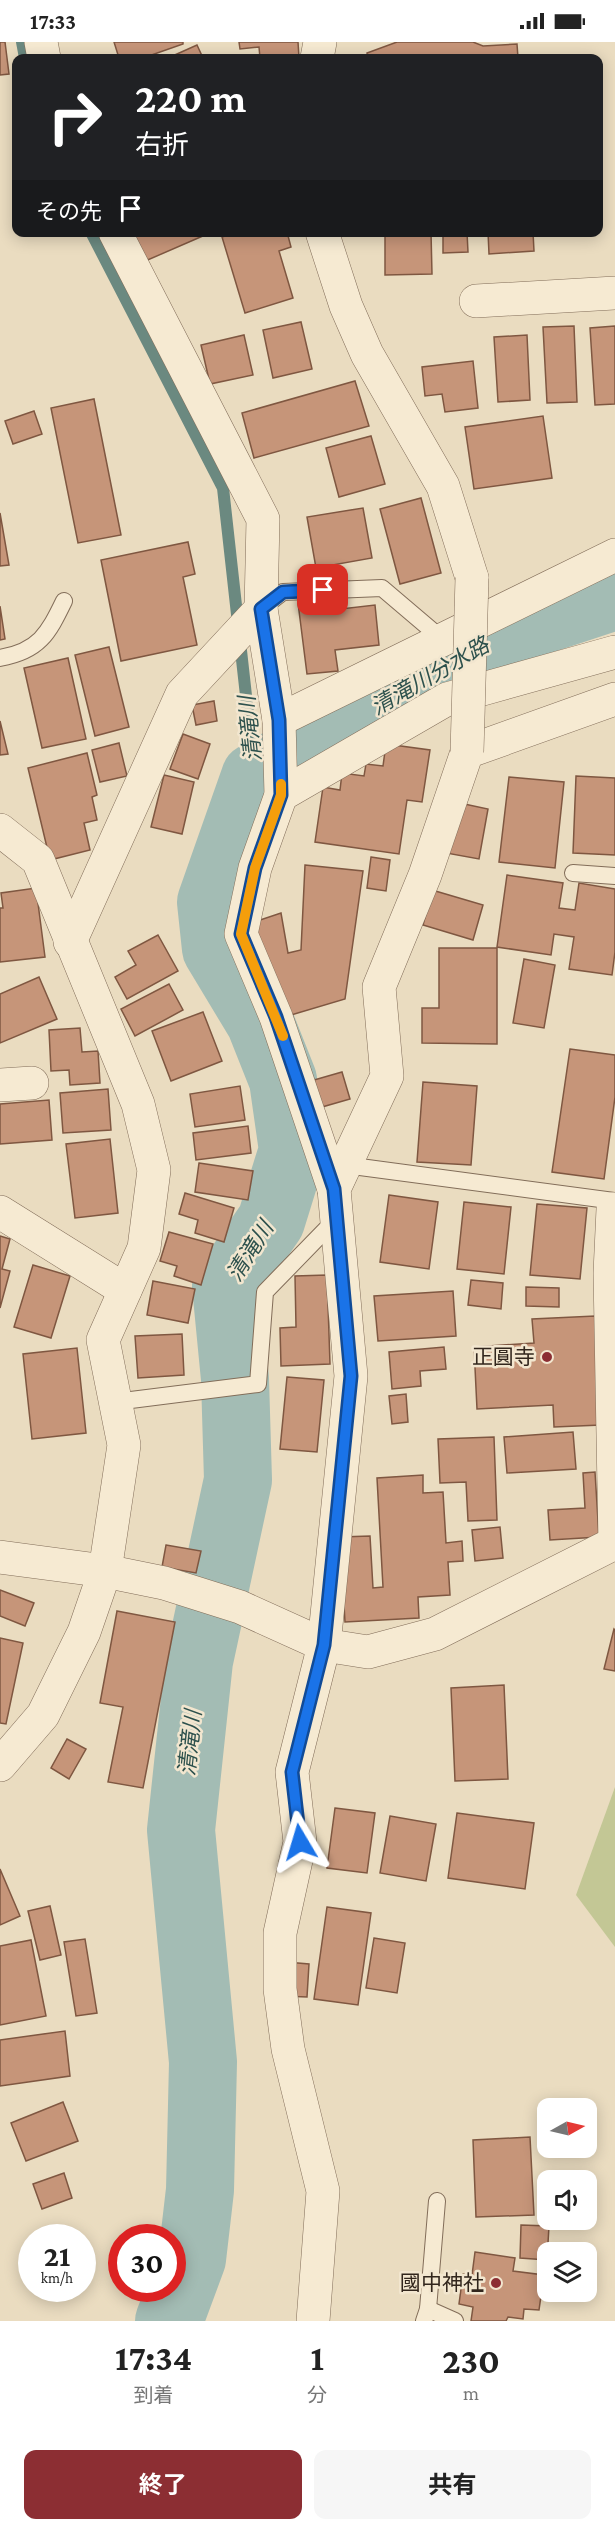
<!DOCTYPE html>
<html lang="ja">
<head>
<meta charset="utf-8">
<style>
  :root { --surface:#fff; --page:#f6f6f6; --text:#222; --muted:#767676; --accent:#8c2e33 }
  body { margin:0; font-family:"Crimson Pro","Noto Sans JP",serif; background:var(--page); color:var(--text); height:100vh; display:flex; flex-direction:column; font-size:22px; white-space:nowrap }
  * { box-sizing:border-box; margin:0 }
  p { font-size:20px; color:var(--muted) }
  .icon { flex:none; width:33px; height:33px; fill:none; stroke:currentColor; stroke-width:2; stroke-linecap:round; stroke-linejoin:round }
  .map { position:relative; height:2279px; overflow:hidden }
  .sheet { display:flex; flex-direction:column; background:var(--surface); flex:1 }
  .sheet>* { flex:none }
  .top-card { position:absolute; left:12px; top:12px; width:591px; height:183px; border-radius:12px; box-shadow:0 3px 15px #0003; background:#202124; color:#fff; overflow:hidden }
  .needle { width:39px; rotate:82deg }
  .fabs { position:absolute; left:537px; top:2056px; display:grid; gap:12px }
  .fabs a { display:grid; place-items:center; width:60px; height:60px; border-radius:12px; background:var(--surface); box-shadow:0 3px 15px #0003; font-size:30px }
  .speed { position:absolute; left:18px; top:2182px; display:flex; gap:12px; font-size:30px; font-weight:700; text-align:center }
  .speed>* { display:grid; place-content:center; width:78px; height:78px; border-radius:50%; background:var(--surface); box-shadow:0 3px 15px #0003; line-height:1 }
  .speed small { font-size:15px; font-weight:400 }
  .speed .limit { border:9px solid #d22; background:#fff; color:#111 }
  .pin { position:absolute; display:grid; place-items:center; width:51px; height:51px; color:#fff; margin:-26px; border-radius:12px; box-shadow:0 3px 9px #0006 }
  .me { position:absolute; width:66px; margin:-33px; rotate:353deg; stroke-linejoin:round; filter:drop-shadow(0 0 4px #0008) }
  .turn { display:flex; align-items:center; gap:21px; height:126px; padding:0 24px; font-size:27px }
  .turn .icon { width:78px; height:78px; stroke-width:2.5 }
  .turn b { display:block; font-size:42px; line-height:51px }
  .then { display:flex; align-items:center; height:57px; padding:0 24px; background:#0003; gap:12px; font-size:22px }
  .eta { display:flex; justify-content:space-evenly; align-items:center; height:102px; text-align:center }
  .eta b { font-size:36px; font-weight:700; line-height:42px }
  .cta { display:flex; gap:12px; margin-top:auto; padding:12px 24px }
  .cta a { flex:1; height:69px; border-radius:12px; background:var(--accent); color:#fff; font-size:24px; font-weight:700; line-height:69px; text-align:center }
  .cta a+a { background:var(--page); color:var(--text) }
  .status { display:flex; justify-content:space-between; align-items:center; height:42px; padding:0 30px; background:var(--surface); direction:ltr }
  .status svg { height:16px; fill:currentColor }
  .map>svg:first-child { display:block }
  .green { fill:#c3c795 }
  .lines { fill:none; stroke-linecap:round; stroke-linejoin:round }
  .stream { stroke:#6b8980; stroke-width:12 }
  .river { stroke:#a3bcb4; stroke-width:68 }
  .building { fill:#c69579; stroke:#7f5741; stroke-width:1.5 }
  .lane-casing { stroke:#826d59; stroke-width:18 }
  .street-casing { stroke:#826d59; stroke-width:34 }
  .lane { stroke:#f6ead2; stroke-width:16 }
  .street { stroke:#f6ead2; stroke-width:33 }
  .street-bridge-casing { stroke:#826d59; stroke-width:34; stroke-linecap:butt }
  .street-bridge { stroke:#f6ead2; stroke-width:33 }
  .route-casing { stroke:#114b97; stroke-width:15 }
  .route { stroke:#1a73e8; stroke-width:10 }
  .slow { stroke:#f59e0b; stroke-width:10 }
  .poi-dot { fill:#8c2e33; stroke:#f2e6cf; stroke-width:2 }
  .labels { text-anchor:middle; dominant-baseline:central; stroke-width:5; stroke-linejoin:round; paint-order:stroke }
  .poi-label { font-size:21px; fill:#32261d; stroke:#f2e6cf; text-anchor:end }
  .water-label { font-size:22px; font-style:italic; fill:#2d514d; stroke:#f2e6cf }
</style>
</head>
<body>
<div class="status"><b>17:33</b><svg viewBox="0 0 49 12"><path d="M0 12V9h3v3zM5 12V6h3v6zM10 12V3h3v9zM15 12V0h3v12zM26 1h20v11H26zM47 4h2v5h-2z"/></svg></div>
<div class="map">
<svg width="615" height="2279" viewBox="0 0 615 2279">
  <rect width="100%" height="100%" fill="#eadcc0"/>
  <path class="green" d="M615 1745V1905L576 1853Z"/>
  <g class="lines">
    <g class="stream">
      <path d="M22 0 25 16"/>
      <path d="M91 190 223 446 255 735"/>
    </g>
    <path class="river" d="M169 2279 192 2217 200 2148 203 2020 181 1788 199 1619 238 1438 235 1337 226 1244 271 1179 293 1108 283 1038 260 980 216 907 211 860 255 735 503 591 615 554"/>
  </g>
  <g class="building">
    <path d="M0 0H5L9 32 0 33Z"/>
    <path d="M114 0H183V2L143 16H119Z"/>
    <path d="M239 0H298L299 16H260L259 5 240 7Z"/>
    <path d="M397 0H473L483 4 517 2 518 16H368L367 11Z"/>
    <path d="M197 3 203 16H168Z"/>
    <path d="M131 190H212L143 220Z"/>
    <path d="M237 190H287L291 205 279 209 293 256 245 271 222 195Z"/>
    <path d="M385 190H431L432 232 385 233Z"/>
    <path d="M443 190H467L468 210 443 211Z"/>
    <path d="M488 190H533L534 209 489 212Z"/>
    <path d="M301 280 312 327 273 336 263 288Z"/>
    <path d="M574 284 577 360 547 361 543 285Z"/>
    <path d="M615 284V362L595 363 590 286Z"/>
    <path d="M244 293 253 333 210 342 201 303Z"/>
    <path d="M527 293 530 358 498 360 494 295Z"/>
    <path d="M473 319 478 366 445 370 442 352 425 354 422 325Z"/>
    <path d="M355 339 369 384 254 416 242 371Z"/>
    <path d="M94 357 121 493 78 501 51 366Z"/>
    <path d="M34 369 42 392 13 402 5 379Z"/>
    <path d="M543 374 552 436 474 447 465 385Z"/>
    <path d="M371 394 385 442 339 455 326 406Z"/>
    <path d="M421 456 441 531 400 542 380 467Z"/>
    <path d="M363 466 372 516 316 526 307 475Z"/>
    <path d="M0 471 9 523 0 524Z"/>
    <path d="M188 500 195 532 183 535 197 603 121 619 101 518Z"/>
    <path d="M339 556 341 567 375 563 379 603 335 608 338 629 307 632 298 561Z"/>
    <path d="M0 564 5 597 0 598Z"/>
    <path d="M109 605 129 685 95 694 75 613Z"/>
    <path d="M68 616 86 697 42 706 24 626Z"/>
    <path d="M214 659 217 679 196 683 192 663Z"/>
    <path d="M0 679 8 712 0 713Z"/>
    <path d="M183 692 210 702 198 737 170 727Z"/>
    <path d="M119 701 127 734 100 740 92 708Z"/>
    <path d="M386 702 430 708 422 760 407 758 399 812 315 800 323 745 340 748 342 731 364 734 366 722 383 724Z"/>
    <path d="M87 711 97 753 92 755 97 778 84 781 90 808 50 818 28 726Z"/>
    <path d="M164 733 194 740 182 792 151 785Z"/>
    <path d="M576 734 615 736V813L573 811Z"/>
    <path d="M509 735 564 740 555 826 499 820Z"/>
    <path d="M455 760 488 767 479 817 446 811Z"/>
    <path d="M371 815 390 818 386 849 367 846Z"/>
    <path d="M305 823 363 829 345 957 281 976 254 880 281 871 288 911 301 908Z"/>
    <path d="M507 833 563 841 559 866 575 868 579 841 615 847V910L612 933 569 927 574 895 554 892 551 913 497 905Z"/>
    <path d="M36 846 45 915 0 920V866H3L1 851Z"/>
    <path d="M432 848 483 863 473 898 423 883Z"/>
    <path d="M158 893 178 929 127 957 115 935 136 923 128 909Z"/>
    <path d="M439 906H497V1002L422 1001V966H439Z"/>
    <path d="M524 917 555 923 544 986 513 981Z"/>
    <path d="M39 935 57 977 0 1001V952Z"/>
    <path d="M169 942 183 968 135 994 121 967Z"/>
    <path d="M203 970 222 1019 171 1039 152 989Z"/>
    <path d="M80 986 82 1010 98 1009 100 1041 70 1043 69 1028 51 1029 49 988Z"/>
    <path d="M570 1007 615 1013V1055L604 1137 552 1130Z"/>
    <path d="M342 1030 350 1057 322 1065 314 1038Z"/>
    <path d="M423 1040 477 1044 471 1123 417 1120Z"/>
    <path d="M240 1044 245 1078 195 1085 190 1052Z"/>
    <path d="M108 1047 111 1088 63 1091 60 1051Z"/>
    <path d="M49 1058 52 1098 0 1102V1062Z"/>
    <path d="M248 1084 251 1111 196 1118 193 1091Z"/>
    <path d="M110 1097 118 1171 75 1176 66 1102Z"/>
    <path d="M199 1121 253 1129 248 1158 195 1150Z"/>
    <path d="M185 1151 234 1166 224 1200 195 1191 198 1178 179 1172Z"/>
    <path d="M389 1153 438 1160 429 1227 380 1220Z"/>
    <path d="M464 1160 511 1165 504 1232 457 1227Z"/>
    <path d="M537 1162 587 1166 580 1237 530 1233Z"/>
    <path d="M169 1190 213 1202 201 1243 174 1234 177 1224 160 1219Z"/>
    <path d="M0 1194 10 1197 2 1227 10 1229 0 1266Z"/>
    <path d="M33 1223 70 1234 51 1296 14 1285Z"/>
    <path d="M327 1233 330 1322 281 1324 280 1286 296 1285 295 1234Z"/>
    <path d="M471 1238 503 1241 501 1267 468 1263Z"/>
    <path d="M153 1239 195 1247 188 1281 147 1273Z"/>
    <path d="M526 1245 559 1246V1265L526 1264Z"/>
    <path d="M453 1249 456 1294 378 1299 374 1254Z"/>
    <path d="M595 1274 601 1383 554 1385 553 1363 477 1367 474 1305 534 1301 532 1277Z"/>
    <path d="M182 1292 184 1333 138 1336 135 1294Z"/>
    <path d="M444 1305 446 1327 420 1329 421 1344 392 1347 389 1310Z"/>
    <path d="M77 1306 86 1391 32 1397 23 1312Z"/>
    <path d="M287 1335 324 1338 317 1410 280 1407Z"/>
    <path d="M406 1352 408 1380 392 1382 389 1354Z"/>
    <path d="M573 1390 576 1427 507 1431 504 1395Z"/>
    <path d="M494 1395 497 1478 468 1479 466 1440 440 1441 438 1397Z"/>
    <path d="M595 1430 599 1495 550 1498 548 1468 585 1466 583 1431Z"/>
    <path d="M423 1433V1451L443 1450 446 1501 462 1499 463 1519 448 1520 450 1553 418 1555 419 1576 345 1580 340 1495 370 1494 373 1546 383 1545 377 1436Z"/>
    <path d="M500 1485 503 1516 475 1519 472 1488Z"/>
    <path d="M166 1503 201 1509 196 1531 162 1525Z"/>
    <path d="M0 1548 34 1561 25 1584 0 1574Z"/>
    <path d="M117 1569 175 1580 143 1746 108 1740 123 1665 100 1661Z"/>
    <path d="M614 1587 615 1588V1629L604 1627Z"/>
    <path d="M0 1596 23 1601 6 1682 0 1681Z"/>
    <path d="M504 1643 508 1737 455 1739 451 1646Z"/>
    <path d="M67 1697 86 1707 69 1737 51 1726Z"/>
    <path d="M335 1766 375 1771 367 1831 327 1826Z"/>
    <path d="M457 1771 534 1781 525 1847 448 1836Z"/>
    <path d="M390 1774 436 1782 426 1839 380 1831Z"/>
    <path d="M0 1827 20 1874 0 1883Z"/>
    <path d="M50 1864 61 1913 40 1918 28 1869Z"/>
    <path d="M327 1865 371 1871 358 1963 314 1957Z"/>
    <path d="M374 1896 405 1901 397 1951 366 1946Z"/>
    <path d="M85 1897 97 1971 76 1974 64 1900Z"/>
    <path d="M31 1898 46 1974 0 1983V1904Z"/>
    <path d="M286 1920 309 1922 307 1955 283 1954Z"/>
    <path d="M65 1989 70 2034 0 2044V1998Z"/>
    <path d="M63 2060 78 2099 26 2119 11 2081Z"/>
    <path d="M530 2095 534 2173 476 2175 473 2098Z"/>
    <path d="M64 2131 72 2156 42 2167 33 2142Z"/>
    <path d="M521 2183 549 2184 547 2218 520 2216Z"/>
    <path d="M475 2210 515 2216 513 2229 544 2233 539 2268 524 2267 523 2277 508 2275 506 2279H471L473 2265 459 2262 463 2232 472 2233Z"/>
  </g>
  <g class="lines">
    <defs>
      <g id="lane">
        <path d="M261 567 283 550 382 546 442 597"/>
        <path d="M0 616C39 609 48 592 64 559"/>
        <path d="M573 831 615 834"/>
        <path d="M345 1123 615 1159"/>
        <path d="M115 1360 258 1342 265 1250 336 1177"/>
        <path d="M428 2267 455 2279"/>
        <path d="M424 2279 428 2267 437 2159"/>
      </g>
      <g id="street">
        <path d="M41 0 44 16"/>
        <path d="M317 16 320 0"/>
        <path d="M322 190 346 264 367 312 443 444 472 536"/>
        <path d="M476 259 615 251"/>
        <path d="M261 567 279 678 281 753 255 826 241 892 276 975 334 1147"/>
        <path d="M279 678 615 513"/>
        <path d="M281 753 447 657 615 610"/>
        <path d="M0 788 38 818 138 1062 154 1128 144 1206 103 1298 124 1403 105 1529 84 1590 43 1673 0 1723"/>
        <path d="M70 900 182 652 261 567 263 477 115 190"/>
        <path d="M0 1043 32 1041"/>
        <path d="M613 1167 610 1231 615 1501"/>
        <path d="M0 1170 125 1248"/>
        <path d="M0 1515 105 1529 164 1541 240 1565 324 1603 368 1610 435 1592 615 1501"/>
        <path d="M313 2279 323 2149 288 2007 280 1947V1891L300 1800 292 1730 324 1603 351 1334 334 1147 387 1034 379 945 425 833 467 710 615 657"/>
      </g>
    </defs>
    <use href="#lane" class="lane-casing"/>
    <use href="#street" class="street-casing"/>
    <use href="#lane" class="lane"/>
    <use href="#street" class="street"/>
    <defs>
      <path id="street-bridge" d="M467 710 472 536"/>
    </defs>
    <use href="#street-bridge" class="street-bridge-casing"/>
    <use href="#street-bridge" class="street-bridge"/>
  </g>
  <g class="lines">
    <defs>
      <path id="route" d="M300 1800 292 1730 324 1603 351 1334 334 1147 276 975 241 892 255 826 281 753 279 678 261 567 283 550 323 548"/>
    </defs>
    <use href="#route" class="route-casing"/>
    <use href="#route" class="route"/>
    <path class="slow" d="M281 742V753L255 826 241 892 283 994"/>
  </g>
  <g class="poi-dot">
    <circle cx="547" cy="1315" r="6"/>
    <circle cx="496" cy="2241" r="6"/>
  </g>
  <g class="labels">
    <g class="poi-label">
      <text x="535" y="1315">正圓寺</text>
      <text x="484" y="2241">國中神社</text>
    </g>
    <g class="water-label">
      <text transform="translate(430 634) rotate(-30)">清滝川分水路</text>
      <text transform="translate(250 687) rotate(-96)">清滝川</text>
      <text transform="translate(250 1209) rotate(-58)">清滝川</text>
      <text transform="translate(190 1701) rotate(-84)">清滝川</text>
    </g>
  </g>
</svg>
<div class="fabs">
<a><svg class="needle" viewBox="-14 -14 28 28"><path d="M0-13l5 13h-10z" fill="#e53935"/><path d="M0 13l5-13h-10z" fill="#767676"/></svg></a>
<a><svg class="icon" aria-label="sound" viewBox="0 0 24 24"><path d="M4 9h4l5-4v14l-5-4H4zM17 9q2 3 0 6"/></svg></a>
<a><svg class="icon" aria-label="layers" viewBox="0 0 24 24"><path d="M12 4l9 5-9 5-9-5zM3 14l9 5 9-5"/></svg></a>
</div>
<div class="speed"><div>21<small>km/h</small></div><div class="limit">30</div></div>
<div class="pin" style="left:323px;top:548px;background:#d93025"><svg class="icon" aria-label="arrive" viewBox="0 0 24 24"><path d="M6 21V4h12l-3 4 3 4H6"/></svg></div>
<svg class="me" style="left:300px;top:1800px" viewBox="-20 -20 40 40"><path d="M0-17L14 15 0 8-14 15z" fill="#1a73e8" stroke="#fff" stroke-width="4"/></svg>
<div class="top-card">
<div class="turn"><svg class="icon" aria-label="right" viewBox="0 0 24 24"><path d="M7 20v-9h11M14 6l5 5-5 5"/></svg><div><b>220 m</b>右折</div></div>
<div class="then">その先<svg class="icon" aria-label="arrive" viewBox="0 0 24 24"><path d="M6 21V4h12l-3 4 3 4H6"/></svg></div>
</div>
</div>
<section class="sheet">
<div class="eta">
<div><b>17:34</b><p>到着</p></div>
<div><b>1</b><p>分</p></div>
<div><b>230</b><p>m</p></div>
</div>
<div class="cta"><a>終了</a><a>共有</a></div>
</section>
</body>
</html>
